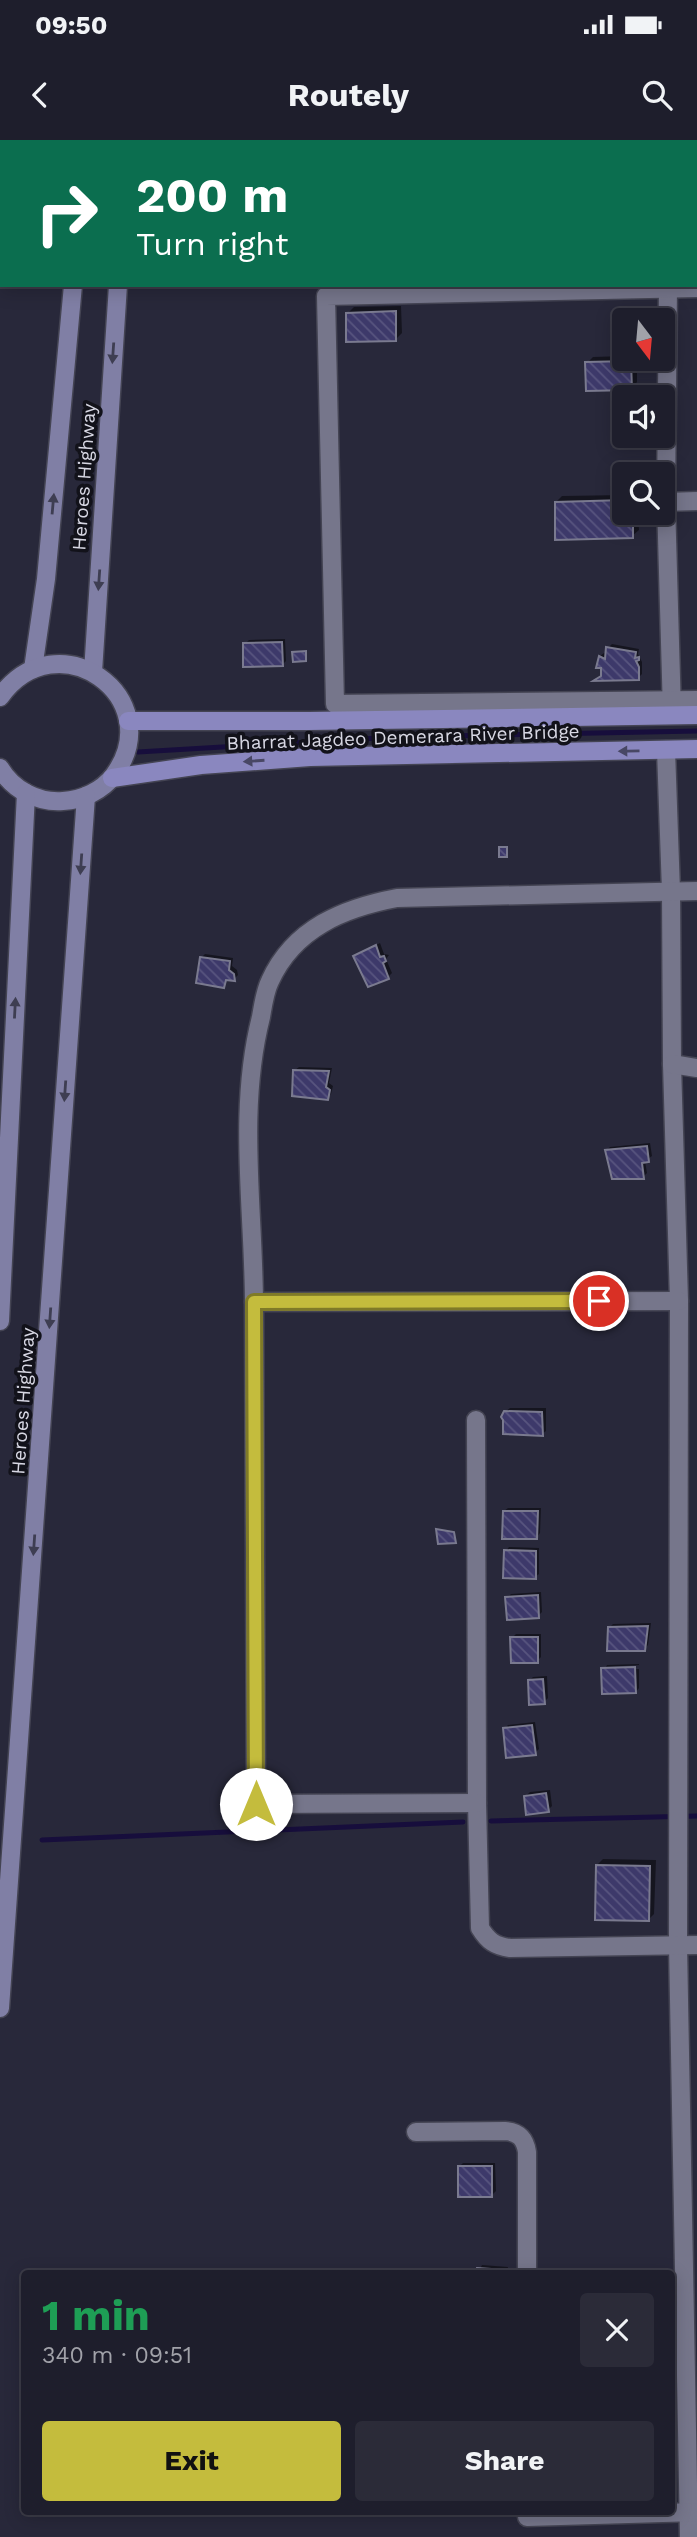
<!DOCTYPE html>
<html lang="en">
<head>
<meta charset="utf-8">
<style>
  :root { --surface:#1e1e2c; --page:#2b2b38; --text:#f1f3f6; --muted:#a1a2a9; --line:#3c3c48; --accent:#c4bc3d }
  body { margin:0; font-family:"Work Sans",sans-serif; background:var(--page); color:var(--text); height:100vh; display:flex; flex-direction:column; font-size:26px; white-space:nowrap }
  * { box-sizing:border-box; margin:0 }
  p { font-size:23px; color:var(--muted) }
  .icon { flex:none; width:38px; height:38px; fill:none; stroke:currentColor; stroke-width:2; stroke-linecap:round; stroke-linejoin:round }
  .map { position:relative; flex:1; overflow:hidden }
  .sheet { position:absolute; left:21px; top:2130px; width:654px; height:245px; display:flex; flex-direction:column; background:var(--surface); border-radius:7px; box-shadow:0 4px 18px #0003,0 0 0 2px var(--line) }
  .sheet>* { flex:none }
  .banner { position:absolute; left:0px; top:0px; width:698px; height:147px; box-shadow:0 4px 18px #0003,0 0 0 2px var(--line); background:#0b6e4f; color:#fff; overflow:hidden }
  .needle { width:46px; rotate:164deg }
  .buttons { position:absolute; left:612px; top:168px; display:grid; gap:14px }
  .buttons a { display:grid; place-items:center; width:63px; height:63px; border-radius:7px; background:var(--surface); box-shadow:0 4px 18px #0003,0 0 0 2px var(--line); font-size:35px }
  .pin { position:absolute; display:grid; place-items:center; width:60px; height:60px; color:#fff; margin:-30px; border:4px solid #fff; border-radius:50%; box-shadow:0 2px 7px #0007 }
  .me { position:absolute; width:77px; margin:-38px; rotate:0deg; stroke-linejoin:round; filter:drop-shadow(0 0 5px #0008) }
  .turn { display:flex; align-items:center; gap:24px; height:147px; padding:0 21px; font-size:32px }
  .turn .icon { width:91px; height:91px; stroke-width:2.5 }
  .turn b { display:block; font-size:49px; line-height:60px }
  .round { display:grid; place-items:center; flex:none; width:74px; height:74px; border-radius:7px; background:var(--page) }
  .overview { display:flex; align-items:center; justify-content:space-between; height:119px; padding:0 21px }
  h1 { font-size:42px; font-weight:700; line-height:52px; color:#1e9e55 }
  .primary-button { display:flex; gap:14px; margin-top:auto; padding:14px 21px }
  .primary-button a { flex:1; height:80px; border-radius:7px; background:var(--accent); color:#111; font-size:28px; font-weight:700; line-height:80px; text-align:center }
  .primary-button a+a { background:var(--page); color:var(--text) }
  .status { display:flex; justify-content:space-between; align-items:center; height:49px; padding:0 35px; background:var(--surface); direction:ltr }
  .status svg { height:19px; fill:currentColor }
  header { display:flex; justify-content:space-between; align-items:center; height:91px; padding:0 21px; background:var(--surface); font-size:32px; font-weight:700 }
  .map>svg:first-child { display:block }
  .shadow { fill:#0007 }
  .lines { fill:none; stroke-linecap:round; stroke-linejoin:round }
  .stream { stroke:#170e3c; stroke-width:5 }
  .building { fill:url(#building-back-hatch); stroke:#7a7a8f; stroke-width:2 }
  .minor-casing { stroke:#444453; stroke-width:21 }
  .tertiary-casing { stroke:#444453; stroke-width:21 }
  .secondary-casing { stroke:#444453; stroke-width:21 }
  .primary-casing { stroke:#444453; stroke-width:21 }
  .minor { stroke:#76768b; stroke-width:18 }
  .tertiary { stroke:#76768b; stroke-width:18 }
  .secondary { stroke:#807fa5; stroke-width:18 }
  .primary { stroke:#8a87bf; stroke-width:18 }
  .oneway { fill:#3e3e52 }
  .oneway2 { fill:#484764 }
  .route-casing { stroke:#7f7a28; stroke-width:18 }
  .route { stroke:#c4bc3d; stroke-width:12 }
  .labels { text-anchor:middle; dominant-baseline:central; stroke-width:7; stroke-linejoin:round; paint-order:stroke }
  .street-label { font-size:19px; fill:#d7d7e3; stroke:#12121a }
</style>
</head>
<body>
<div class="status"><b>09:50</b><svg viewBox="0 0 49 12"><path d="M0 12V9h3v3zM5 12V6h3v6zM10 12V3h3v9zM15 12V0h3v12zM26 1h20v11H26zM47 4h2v5h-2z"/></svg></div>
<header><svg class="icon" aria-label="back" viewBox="0 0 24 24"><path d="M15 5l-7 7 7 7"/></svg>Routely<svg class="icon" aria-label="search" viewBox="0 0 24 24"><circle cx="10" cy="10" r="6"/><path d="M15 15l6 6"/></svg></header>
<div class="map">
<svg width="697" height="2397" viewBox="0 0 697 2397">
  <defs>
    <pattern id="building-back-hatch" width="6" height="6" patternUnits="userSpaceOnUse" patternTransform="scale(1.75)"><rect width="6" height="6" fill="#3d396a"/><path d="M-1 5l2 2M0 0l6 6M5-1l2 2" fill="none" stroke="#58557f"/></pattern>
  </defs>
  <rect width="100%" height="100%" fill="#28283a"/>
  <g class="shadow">
    <path d="M376 0H469L376 2Z"/>
    <rect x="610" y="0" width="44" height="2"/>
    <path d="M401 166 402 193 396 199 348 173 354 167Z"/>
    <path d="M625 216V219H637V242L631 249 587 223 593 217Z"/>
    <path d="M625 355V373H638L639 390 632 396 556 362 562 356Z"/>
    <path d="M285 499 286 521 282 525 245 504 249 500Z"/>
    <path d="M612 504 639 509 638 514 642 522V534L638 538 603 536V525L598 526 600 516 604 513 607 514 608 508Z"/>
    <path d="M380 803 384 814 389 815 386 819 392 833 388 837 355 816Z"/>
    <path d="M205 814 233 818 232 826 237 830 238 835 234 839H228L223 846 201 818Z"/>
    <path d="M299 927 332 928 329 943 333 946 331 954 327 958 295 930Z"/>
    <path d="M650 1003 652 1016 645 1021 647 1033 643 1037 607 1010 610 1007Z"/>
    <path d="M510 1268H546V1291L542 1294 505 1272Z"/>
    <path d="M508 1368H541L540 1393 537 1397 504 1371Z"/>
    <path d="M509 1407 539 1408V1434L535 1437 506 1411Z"/>
    <path d="M541 1452 542 1472 538 1476 507 1458 511 1454Z"/>
    <path d="M651 1483 648 1505 644 1509 609 1488 613 1484Z"/>
    <path d="M516 1494H541V1517L537 1521 512 1498Z"/>
    <path d="M639 1524V1525L606 1527 607 1525Z"/>
    <path d="M605 1528V1530L639 1529V1548L636 1552 603 1529Z"/>
    <path d="M547 1536 548 1558 544 1562 529 1541 533 1537Z"/>
    <path d="M535 1582 539 1609 535 1613 504 1589 508 1585Z"/>
    <path d="M550 1650 552 1666 548 1670 526 1656 530 1652Z"/>
    <path d="M603 1719 656 1720 654 1774 648 1780 597 1725Z"/>
    <path d="M463 2023H495L496 2051 492 2055 459 2027Z"/>
    <path d="M482 2125 508 2127 507 2133H478Z"/>
  </g>
  <g class="lines">
    <g class="stream">
      <path d="M138 612 395 597 697 591"/>
      <path d="M491 1681 697 1676"/>
      <path d="M42 1700 463 1682"/>
    </g>
  </g>
  <g class="building">
    <rect x="374" y="0" width="45" height="2"/>
    <path d="M419 0H463L419 2Z"/>
    <path d="M396 171V201L346 202V173Z"/>
    <path d="M631 221 632 250 586 251 585 222Z"/>
    <path d="M625 360V373H633V398L555 400V362Z"/>
    <path d="M282 502 283 526 243 527V503Z"/>
    <path d="M606 507 636 512 635 518 639 517V520L636 521 639 527V540L593 541 601 536V528H596L599 516 605 519Z"/>
    <path d="M306 511V521L293 522 292 512Z"/>
    <rect x="499" y="707" width="8" height="10"/>
    <path d="M376 805 380 817 384 816 386 821 383 823 389 839 368 847 353 816Z"/>
    <path d="M200 817 230 821 229 830 234 834 235 841 226 840 224 848 196 843Z"/>
    <path d="M293 930 329 931 326 947 330 950 328 960 292 956Z"/>
    <path d="M647 1006 649 1022 642 1023 644 1039H612L605 1010Z"/>
    <path d="M504 1271 542 1272 543 1296 503 1294V1280L501 1277Z"/>
    <path d="M503 1371H538L537 1399H502Z"/>
    <path d="M436 1389 454 1392 456 1403 438 1404Z"/>
    <path d="M504 1410 536 1411V1439L503 1438Z"/>
    <path d="M538 1455 539 1478 507 1480 505 1457Z"/>
    <path d="M648 1486 645 1511H607L608 1487Z"/>
    <path d="M510 1497H538V1523H511Z"/>
    <path d="M635 1527 636 1553 602 1554 601 1528Z"/>
    <path d="M543 1539 545 1564 529 1565 528 1540Z"/>
    <path d="M532 1585 536 1615 506 1618 503 1588Z"/>
    <path d="M546 1653 549 1672 526 1675 524 1656Z"/>
    <path d="M596 1725 650 1726 649 1781 595 1780Z"/>
    <rect x="458" y="2026" width="34" height="31"/>
    <path d="M477 2128 505 2130 504 2133H476Z"/>
  </g>
  <g class="lines">
    <defs>
      <g id="minor">
        <path d="M243 2V0"/>
        <path d="M668 145 666 362 672 572"/>
        <path d="M697 148 326 156 335 564 697 560"/>
        <path d="M666 362 697 361"/>
        <path d="M666 610 671 751 672 924 679 1161 678 1805 689 2397"/>
        <path d="M672 924 697 928"/>
        <path d="M254 1162 679 1161"/>
        <path d="M476 1280 477 1663 480 1788C488 1801 495 1806 510 1808L697 1805"/>
        <path d="M477 1663 256 1664C256 1498 256 1332 254 1166 254 1070 237 971 261 877 263 865 265 851 270 841 294 788 344 768 397 758L697 751"/>
        <path d="M416 1992 505 1991C519 1992 525 1999 527 2012V2133"/>
        <path d="M527 2371V2377L697 2372"/>
      </g>
      <g id="tertiary">
        <path d="M696 87H697"/>
        <path d="M0 98H2"/>
        <path d="M696 106H697"/>
      </g>
      <g id="secondary">
        <path d="M83 2V0"/>
        <path d="M127 2V0"/>
        <path d="M33 529 46 439 73 145"/>
        <path d="M93 532 118 145"/>
        <path d="M0 557C57 477 170 558 114 635 102 651 82 660 63 661 38 663 13 650 0 628"/>
        <path d="M0 1181 26 653"/>
        <path d="M0 1868 86 656"/>
      </g>
      <g id="primary">
        <path d="M128 581H309L697 575"/>
        <path d="M112 638 201 625 310 617 697 609"/>
      </g>
    </defs>
    <use href="#minor" class="minor-casing"/>
    <use href="#tertiary" class="tertiary-casing"/>
    <use href="#secondary" class="secondary-casing"/>
    <use href="#primary" class="primary-casing"/>
    <use href="#minor" class="minor"/>
    <use href="#tertiary" class="tertiary"/>
    <use href="#secondary" class="secondary"/>
    <use href="#primary" class="primary"/>
  </g>
  <defs><path id="oneway-solid" d="M-6-.8H1V-3.2L6.5 0L1 3.2V.8H-6Z" transform="scale(1.75)"/></defs>
  <g class="oneway">
    <use href="#oneway-solid" transform="translate(113 213) rotate(94)"/>
    <use href="#oneway-solid" transform="translate(53 364) rotate(-85)"/>
    <use href="#oneway-solid" transform="translate(99 440) rotate(94)"/>
    <use href="#oneway-solid" transform="translate(81 724) rotate(94)"/>
    <use href="#oneway-solid" transform="translate(15 868) rotate(-87)"/>
    <use href="#oneway-solid" transform="translate(65 951) rotate(94)"/>
    <use href="#oneway-solid" transform="translate(50 1178) rotate(94)"/>
    <use href="#oneway-solid" transform="translate(34 1405) rotate(94)"/>
  </g>
  <g class="oneway2">
    <use href="#oneway-solid" transform="translate(629 611) rotate(179)"/>
    <use href="#oneway-solid" transform="translate(254 621) rotate(176)"/>
  </g>
  <g class="lines">
    <defs>
      <path id="route" d="M256 1664 254 1162 599 1161"/>
    </defs>
    <use href="#route" class="route-casing"/>
    <use href="#route" class="route"/>
  </g>
  <g class="labels">
    <g class="street-label">
      <text transform="translate(84 337) rotate(-86)">Heroes Highway</text>
      <text transform="translate(403 597) rotate(-2)">Bharrat Jagdeo Demerara River Bridge</text>
      <text transform="translate(23 1261) rotate(-86)">Heroes Highway</text>
    </g>
  </g>
</svg>
<div class="buttons">
<a><svg class="needle" viewBox="-14 -14 28 28"><path d="M0-13l5 13h-10z" fill="#e53935"/><path d="M0 13l5-13h-10z" fill="#a1a2a9"/></svg></a>
<a><svg class="icon" aria-label="sound" viewBox="0 0 24 24"><path d="M4 9h4l5-4v14l-5-4H4zM17 9q2 3 0 6"/></svg></a>
<a><svg class="icon" aria-label="search" viewBox="0 0 24 24"><circle cx="10" cy="10" r="6"/><path d="M15 15l6 6"/></svg></a>
</div>
<div class="pin" style="left:599px;top:1161px;background:#d93025"><svg class="icon" aria-label="arrive" viewBox="0 0 24 24"><path d="M6 21V4h12l-3 4 3 4H6"/></svg></div>
<svg class="me" style="left:256px;top:1664px" viewBox="-20 -20 40 40"><circle r="19" fill="#fff"/><path d="M0-13L10 11 0 6-10 11z" fill="#c4bc3d"/></svg>
<div class="banner">
<div class="turn"><svg class="icon" aria-label="right" viewBox="0 0 24 24"><path d="M7 20v-9h11M14 6l5 5-5 5"/></svg><div><b>200 m</b>Turn right</div></div>
</div>
<section class="sheet">
<div class="overview"><div><h1>1 min</h1><p>340 m · 09:51</p></div><a class="round"><svg class="icon" aria-label="close" viewBox="0 0 24 24"><path d="M6 6l12 12M18 6L6 18"/></svg></a></div>
<div class="primary-button"><a>Exit</a><a>Share</a></div>
</section>
</div>
</body>
</html>
